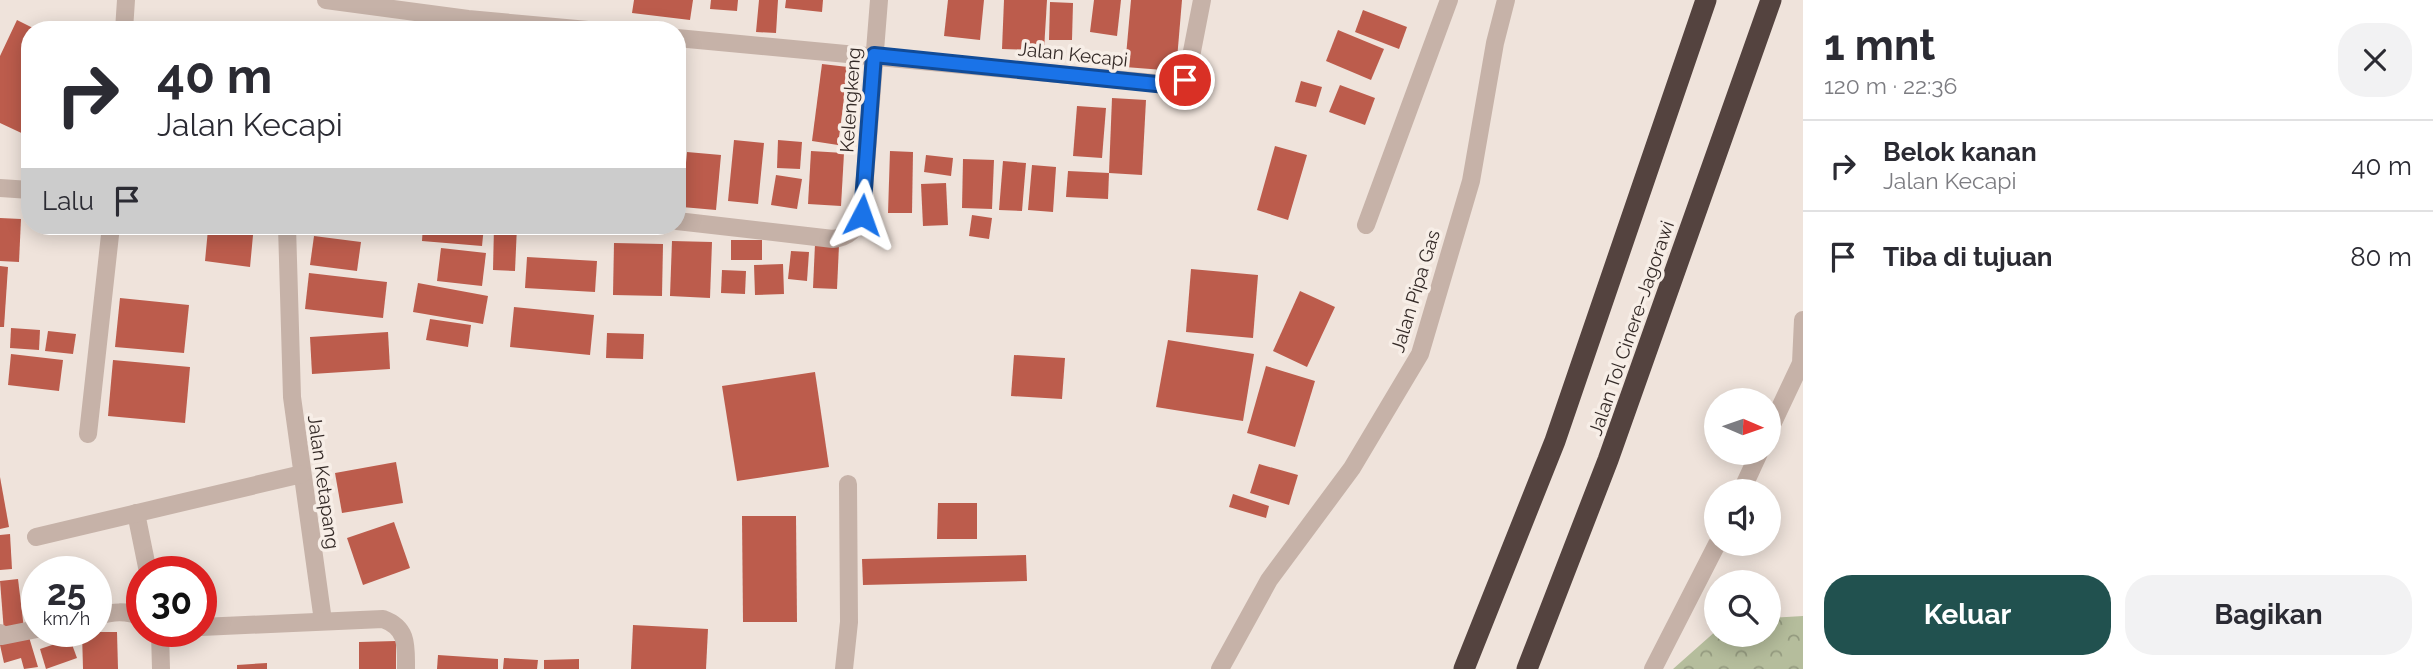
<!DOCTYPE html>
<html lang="id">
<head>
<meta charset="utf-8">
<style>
  :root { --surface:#fff; --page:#f2f2f3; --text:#2b2b33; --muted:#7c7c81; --line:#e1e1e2; --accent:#21514f }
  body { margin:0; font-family:Raleway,sans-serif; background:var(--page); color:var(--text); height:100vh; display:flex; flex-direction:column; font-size:26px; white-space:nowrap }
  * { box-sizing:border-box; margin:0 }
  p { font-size:23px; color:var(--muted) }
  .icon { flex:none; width:38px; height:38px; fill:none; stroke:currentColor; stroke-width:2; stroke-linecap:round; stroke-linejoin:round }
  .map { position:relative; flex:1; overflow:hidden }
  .side { display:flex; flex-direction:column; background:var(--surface); width:630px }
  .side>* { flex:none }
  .guide { position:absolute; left:21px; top:21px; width:665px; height:214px; border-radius:28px; box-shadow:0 4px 18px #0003; background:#fff; color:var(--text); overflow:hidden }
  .needle { width:46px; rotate:92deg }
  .controls { position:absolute; left:1704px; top:388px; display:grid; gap:14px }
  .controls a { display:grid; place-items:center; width:77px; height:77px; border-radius:50%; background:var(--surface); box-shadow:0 4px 18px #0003; font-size:35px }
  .speed { position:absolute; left:21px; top:556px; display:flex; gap:14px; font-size:35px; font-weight:700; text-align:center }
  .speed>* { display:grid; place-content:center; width:91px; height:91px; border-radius:50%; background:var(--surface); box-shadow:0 4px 18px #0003; line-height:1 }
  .speed small { font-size:18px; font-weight:400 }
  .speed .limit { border:10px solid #d22; background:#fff; color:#111 }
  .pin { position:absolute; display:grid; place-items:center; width:60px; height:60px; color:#fff; margin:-30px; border:4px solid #fff; border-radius:50%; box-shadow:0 2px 7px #0007 }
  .me { position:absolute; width:77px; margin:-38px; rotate:4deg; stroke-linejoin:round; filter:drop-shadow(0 0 5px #0008) }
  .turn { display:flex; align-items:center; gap:24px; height:147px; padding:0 21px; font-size:32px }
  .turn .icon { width:91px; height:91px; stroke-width:2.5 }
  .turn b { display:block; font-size:49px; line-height:60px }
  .then { display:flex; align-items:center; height:66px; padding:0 21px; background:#0003; gap:14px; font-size:26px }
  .round { display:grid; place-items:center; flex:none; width:74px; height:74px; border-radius:28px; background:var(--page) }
  .overview { display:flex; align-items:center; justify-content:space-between; height:119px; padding:0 21px }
  h1 { font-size:42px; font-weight:700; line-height:52px }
  .button { display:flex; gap:14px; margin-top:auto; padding:14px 21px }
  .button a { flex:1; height:80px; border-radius:28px; background:var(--accent); color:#fff; font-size:28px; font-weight:700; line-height:80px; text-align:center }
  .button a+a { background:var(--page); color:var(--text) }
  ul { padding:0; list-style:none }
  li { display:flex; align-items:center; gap:21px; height:91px; padding:0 21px; border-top:2px solid var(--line) }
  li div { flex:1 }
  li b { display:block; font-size:26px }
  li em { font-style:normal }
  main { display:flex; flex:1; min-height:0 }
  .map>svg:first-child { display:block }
  .forest { fill:url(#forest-crowns) }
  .building { fill:#bc5c4c }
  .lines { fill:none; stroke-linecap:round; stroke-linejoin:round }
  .minor { stroke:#c6b2a8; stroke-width:18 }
  .highway { stroke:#54433f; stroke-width:21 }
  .route-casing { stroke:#114b97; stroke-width:18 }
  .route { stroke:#1a73e8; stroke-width:12 }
  .labels { text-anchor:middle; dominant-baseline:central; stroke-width:7; stroke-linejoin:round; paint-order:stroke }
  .street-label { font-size:19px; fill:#342a27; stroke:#f7eee7 }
</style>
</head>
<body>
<main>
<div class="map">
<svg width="1803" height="669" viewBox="0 0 1803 669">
  <defs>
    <pattern id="forest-crowns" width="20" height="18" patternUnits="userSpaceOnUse" patternTransform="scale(1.75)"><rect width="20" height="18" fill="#b5bd9c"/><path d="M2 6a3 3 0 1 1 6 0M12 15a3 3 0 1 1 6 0" fill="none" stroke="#949a7f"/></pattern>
  </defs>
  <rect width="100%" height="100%" fill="#efe3db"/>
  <path class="forest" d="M1803 616V669H1673L1717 630V635H1769V618Z"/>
  <g class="building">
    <path d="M634 0H693L690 20 632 13Z"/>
    <path d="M711 0H738L737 11 710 9Z"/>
    <path d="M759 0H778L776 33 756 32Z"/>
    <path d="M786 0H823L822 12 785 8Z"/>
    <path d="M948 0H984L980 40 944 36Z"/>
    <path d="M1004 0H1047L1044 50 1002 49Z"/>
    <path d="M1094 0H1121L1117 36 1090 32Z"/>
    <path d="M1131 0H1182L1176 71 1125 67Z"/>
    <path d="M1050 2 1073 3 1072 40H1049Z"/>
    <path d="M1363 10 1407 27 1399 49 1355 32Z"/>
    <path d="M17 20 37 30H30V137L0 123V56Z"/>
    <path d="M1338 30 1384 49 1371 80 1326 61Z"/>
    <path d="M822 64 848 67 838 145 812 141Z"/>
    <path d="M1301 81 1322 87 1316 107 1295 102Z"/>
    <path d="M1340 85 1375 98 1365 125 1329 112Z"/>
    <path d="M1112 98 1146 100 1142 175 1109 173Z"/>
    <path d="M1077 106 1106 108 1102 158 1073 156Z"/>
    <path d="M734 140 764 143 758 204 728 201Z"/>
    <path d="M778 140 802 142 800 169 777 168Z"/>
    <path d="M677 144 682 145 679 183 677 182Z"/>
    <path d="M1275 146 1307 155 1288 220 1257 210Z"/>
    <path d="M811 151 844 153 841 206 808 204Z"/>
    <path d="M890 151 913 152 912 213H888Z"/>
    <path d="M687 152 721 155 716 210 682 207Z"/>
    <path d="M926 155 953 158 951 176 924 172Z"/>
    <path d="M963 159 994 160 992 209 962 208Z"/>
    <path d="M1003 161 1026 163 1022 211 999 210Z"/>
    <path d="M1032 165 1056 167 1053 212 1028 210Z"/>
    <path d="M1068 171 1109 173 1108 199 1066 197Z"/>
    <path d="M776 175 802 179 797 209 771 205Z"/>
    <path d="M946 183 948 225 923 226 921 184Z"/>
    <path d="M972 215 992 218 989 239 969 236Z"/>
    <path d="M0 218 21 219 19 262 0 261Z"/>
    <path d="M347 226H383L382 234 346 231Z"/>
    <path d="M423 226H484L482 246 422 241Z"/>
    <path d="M494 226H517L515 271 493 270Z"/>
    <path d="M208 229 253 235 250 267 205 261Z"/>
    <path d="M314 236 361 242 357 271 310 265Z"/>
    <rect x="731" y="240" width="31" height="20"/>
    <path d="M672 241 712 242 710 298 670 296Z"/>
    <path d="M614 243 663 244 662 296 613 295Z"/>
    <path d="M815 244 839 245 837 289 813 288Z"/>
    <path d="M441 248 486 253 482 286 437 281Z"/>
    <path d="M791 251 809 252 807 281 788 279Z"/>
    <path d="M527 257 597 261 595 292 525 288Z"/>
    <path d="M783 264 784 294 755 295 754 265Z"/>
    <path d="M0 266 8 267 4 327H0Z"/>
    <path d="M1191 269 1258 275 1253 338 1186 332Z"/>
    <path d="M722 270 746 271 745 294 721 293Z"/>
    <path d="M309 273 387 282 383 318 305 309Z"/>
    <path d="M418 283 488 296 483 324 413 312Z"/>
    <path d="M1300 291 1335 307 1307 367 1273 351Z"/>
    <path d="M120 298 189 305 184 353 115 347Z"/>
    <path d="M514 307 594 315 590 355 510 347Z"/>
    <path d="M430 319 471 325 468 347 426 340Z"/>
    <path d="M11 328 40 330 39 350 10 348Z"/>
    <path d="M48 331 76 334 73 354 45 351Z"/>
    <path d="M388 332 390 369 312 374 310 337Z"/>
    <path d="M607 333 644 334 643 359 606 358Z"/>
    <path d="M1168 340 1254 354 1243 421 1156 407Z"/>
    <path d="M11 354 63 360 59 391 8 385Z"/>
    <path d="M1014 355 1065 358 1062 399 1011 396Z"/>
    <path d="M113 360 190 367 185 423 108 416Z"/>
    <path d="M1266 366 1315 381 1295 447 1247 433Z"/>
    <path d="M815 372 829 467 737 481 722 386Z"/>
    <path d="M396 462 403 503 342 513 335 473Z"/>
    <path d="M1259 464 1298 475 1289 505 1250 493Z"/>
    <path d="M0 477 9 527 0 529Z"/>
    <path d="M1233 494 1269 506 1266 518 1229 507Z"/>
    <path d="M938 503H977V539H937Z"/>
    <path d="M742 516H796L797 622H743Z"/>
    <path d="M394 522 410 568 363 585 347 538Z"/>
    <path d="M10 534 12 569 0 570V535Z"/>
    <path d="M1026 555 1027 581 863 585 862 559Z"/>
    <path d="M18 579 24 629 4 632 0 581Z"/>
    <path d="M633 625 708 629 706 669H631Z"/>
    <path d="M82 632H117L118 669H83Z"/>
    <path d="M29 637 38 667 24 669 21 658 4 663 0 645Z"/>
    <path d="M70 639 77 658 46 669 40 649Z"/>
    <path d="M396 641V669H359V642Z"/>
    <path d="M438 655 498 659V669H437Z"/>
    <path d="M504 658 538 660 537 669H503Z"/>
    <path d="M579 659V669H544V660Z"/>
    <path d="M267 663V669H237V665Z"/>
  </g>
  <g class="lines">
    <g class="minor">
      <path d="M326 0 468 19 588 30"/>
      <path d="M124 30 126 0"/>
      <path d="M677 38 1175 85 1187 77 1202 0"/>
      <path d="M0 188 30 190"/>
      <path d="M677 221 833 239C849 237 856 229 862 215L879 0"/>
      <path d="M1366 225 1449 0"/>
      <path d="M287 226 292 397 323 621"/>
      <path d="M1769 431 1801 363 1803 320"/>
      <path d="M88 434 111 226"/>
      <path d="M1741 492 1759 453"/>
      <path d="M136 513 148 572"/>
      <path d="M36 537 302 474"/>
      <path d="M96 616C113 612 125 610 142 617"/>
      <path d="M201 627 383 619C408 628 406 646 406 669"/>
      <path d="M160 632 161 669"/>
      <path d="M0 633 2 636 37 629"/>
      <path d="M844 669 849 622 848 484"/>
      <path d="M1220 669 1269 580 1352 468 1420 354 1471 181 1495 43 1506 0"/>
      <path d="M1653 669 1717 544"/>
    </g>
    <g class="highway">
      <path d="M1464 669 1555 441 1706 0"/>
      <path d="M1527 669 1608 460 1771 0"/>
    </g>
  </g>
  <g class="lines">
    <defs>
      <path id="route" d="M862 215 874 55 1166 85H1175L1185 80"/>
    </defs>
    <use href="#route" class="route-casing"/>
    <use href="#route" class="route"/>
  </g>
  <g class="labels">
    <g class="street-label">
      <text transform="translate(1073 54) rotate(6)">Jalan Kecapi</text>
      <text transform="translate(850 100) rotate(-86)">Kelengkeng</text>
      <text transform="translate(1415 291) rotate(-73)">Jalan Pipa Gas</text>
      <text transform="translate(1631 328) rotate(-71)">Jalan Tol Cinere–Jagorawi</text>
      <text transform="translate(324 482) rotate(82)">Jalan Ketapang</text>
    </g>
  </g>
</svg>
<div class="controls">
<a><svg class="needle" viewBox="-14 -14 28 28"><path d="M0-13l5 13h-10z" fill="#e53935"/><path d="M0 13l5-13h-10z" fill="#7c7c81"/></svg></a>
<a><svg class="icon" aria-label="sound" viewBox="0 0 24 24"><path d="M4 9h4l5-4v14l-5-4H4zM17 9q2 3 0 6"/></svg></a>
<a><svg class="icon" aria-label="search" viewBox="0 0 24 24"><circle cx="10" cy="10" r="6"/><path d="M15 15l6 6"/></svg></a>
</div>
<div class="speed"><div>25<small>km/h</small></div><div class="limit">30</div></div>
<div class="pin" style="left:1185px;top:80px;background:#d93025"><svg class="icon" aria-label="arrive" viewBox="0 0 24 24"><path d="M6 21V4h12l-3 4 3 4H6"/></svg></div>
<svg class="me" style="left:862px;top:215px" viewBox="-20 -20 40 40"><path d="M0-17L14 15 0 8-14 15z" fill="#1a73e8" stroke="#fff" stroke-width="4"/></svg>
<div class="guide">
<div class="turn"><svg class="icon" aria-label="right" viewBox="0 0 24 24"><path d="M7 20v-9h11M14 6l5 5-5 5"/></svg><div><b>40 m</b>Jalan Kecapi</div></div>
<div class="then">Lalu<svg class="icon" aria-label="arrive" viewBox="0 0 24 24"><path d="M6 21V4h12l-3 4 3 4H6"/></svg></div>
</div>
</div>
<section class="side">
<div class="overview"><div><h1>1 mnt</h1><p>120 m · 22:36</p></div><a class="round"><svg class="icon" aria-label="close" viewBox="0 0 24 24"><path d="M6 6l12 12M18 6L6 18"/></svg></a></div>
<ul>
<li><svg class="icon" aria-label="right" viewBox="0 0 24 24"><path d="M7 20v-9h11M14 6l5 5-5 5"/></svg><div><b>Belok kanan</b><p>Jalan Kecapi</p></div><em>40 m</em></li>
<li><svg class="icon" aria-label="arrive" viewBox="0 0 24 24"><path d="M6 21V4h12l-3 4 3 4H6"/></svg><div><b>Tiba di tujuan</b></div><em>80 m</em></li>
</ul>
<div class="button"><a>Keluar</a><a>Bagikan</a></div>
</section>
</main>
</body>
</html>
